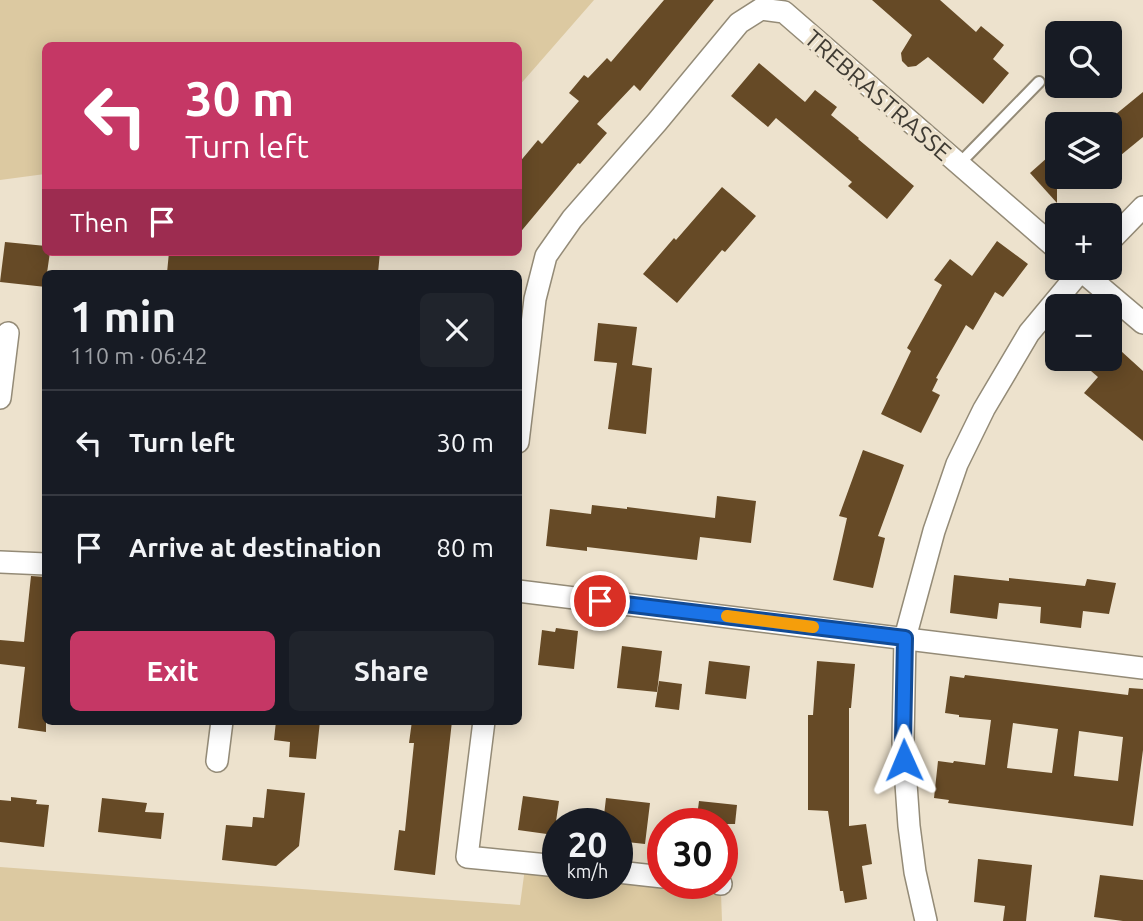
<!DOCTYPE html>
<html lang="en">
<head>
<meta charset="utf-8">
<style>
  :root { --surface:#171b24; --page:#20242c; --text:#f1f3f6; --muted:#9ea1a6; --line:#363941; --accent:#c53765 }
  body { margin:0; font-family:Ubuntu,sans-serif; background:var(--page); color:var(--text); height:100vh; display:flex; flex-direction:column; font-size:26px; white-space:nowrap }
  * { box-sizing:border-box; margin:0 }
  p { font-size:23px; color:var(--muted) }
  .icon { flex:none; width:38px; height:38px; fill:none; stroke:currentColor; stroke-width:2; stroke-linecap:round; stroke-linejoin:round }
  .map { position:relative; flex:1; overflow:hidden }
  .sheet { position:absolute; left:42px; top:270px; width:480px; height:455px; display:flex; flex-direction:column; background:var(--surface); border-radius:10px; box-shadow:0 4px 18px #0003 }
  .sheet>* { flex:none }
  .banner { position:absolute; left:42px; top:42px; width:480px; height:214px; border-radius:10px; box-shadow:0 4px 18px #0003; background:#c53765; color:#fff; overflow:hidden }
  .buttons { position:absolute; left:1045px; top:21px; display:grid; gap:14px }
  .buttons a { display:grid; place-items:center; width:77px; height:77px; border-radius:10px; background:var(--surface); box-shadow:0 4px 18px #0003; font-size:35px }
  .speed { position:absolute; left:542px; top:808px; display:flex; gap:14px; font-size:35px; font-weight:700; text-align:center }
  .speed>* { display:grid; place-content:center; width:91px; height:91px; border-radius:50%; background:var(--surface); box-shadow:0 4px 18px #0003; line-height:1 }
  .speed small { font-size:18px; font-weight:400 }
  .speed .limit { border:10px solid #d22; background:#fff; color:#111 }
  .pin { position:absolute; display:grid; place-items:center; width:60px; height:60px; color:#fff; margin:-30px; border:4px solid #fff; border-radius:50%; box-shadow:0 2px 7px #0007 }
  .me { position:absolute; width:77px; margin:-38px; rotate:359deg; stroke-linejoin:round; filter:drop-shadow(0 0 5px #0008) }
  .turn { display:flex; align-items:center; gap:24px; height:147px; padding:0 28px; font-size:32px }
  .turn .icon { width:91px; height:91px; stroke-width:2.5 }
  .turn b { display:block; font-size:49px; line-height:60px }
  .then { display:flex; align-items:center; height:66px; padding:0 28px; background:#0003; gap:14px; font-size:26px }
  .round { display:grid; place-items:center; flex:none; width:74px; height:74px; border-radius:10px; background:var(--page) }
  .summary { display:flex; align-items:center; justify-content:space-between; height:119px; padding:0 28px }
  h1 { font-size:42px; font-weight:600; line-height:52px }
  .cta { display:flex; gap:14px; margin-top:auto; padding:14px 28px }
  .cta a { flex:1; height:80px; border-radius:10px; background:var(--accent); color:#fff; font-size:28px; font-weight:600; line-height:80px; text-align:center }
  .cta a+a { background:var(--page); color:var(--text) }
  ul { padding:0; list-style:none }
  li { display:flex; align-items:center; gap:21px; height:105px; padding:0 28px; border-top:2px solid var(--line) }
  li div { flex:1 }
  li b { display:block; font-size:26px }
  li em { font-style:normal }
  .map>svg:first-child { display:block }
  .green { fill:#dcc9a1 }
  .building { fill:#664a26; fill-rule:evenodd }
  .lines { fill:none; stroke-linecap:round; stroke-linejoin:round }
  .service-casing { stroke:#948b77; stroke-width:14 }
  .minor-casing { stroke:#948b77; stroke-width:24 }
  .service { stroke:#fff; stroke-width:10 }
  .minor { stroke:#fff; stroke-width:21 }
  .route-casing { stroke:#114b97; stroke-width:18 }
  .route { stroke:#1a73e8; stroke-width:12 }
  .slow { stroke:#f59e0b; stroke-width:12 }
  .labels { text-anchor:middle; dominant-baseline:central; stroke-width:7; stroke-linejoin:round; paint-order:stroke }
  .street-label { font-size:24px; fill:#3f3b33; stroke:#ede2cd }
</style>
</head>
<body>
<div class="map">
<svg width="1143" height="921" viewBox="0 0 1143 921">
  <rect width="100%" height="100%" fill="#ede2cd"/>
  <g class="green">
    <path d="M0 0H594L518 87V46H46L45 174 0 180Z"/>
    <path d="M0 867 520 905 525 868 558 872V884H618V880L721 893 722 921H0Z"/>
  </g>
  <g class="building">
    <path d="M664 0H714L640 91 634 85 597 124 607 133 580 164 578 163 518 235V164L538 140 542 144 579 101 569 93 584 75 588 78 607 58 611 62Z"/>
    <path d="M872 0H940L976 32 981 26 1004 45 993 59 1009 73 983 104 928 57 916 66 908 67 902 61 901 53 912 35Z"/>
    <path d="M759 63 805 102 815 90 837 107 831 115 859 138 858 139 914 186 887 219 848 186 852 182 776 118 768 127 731 96Z"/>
    <path d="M1143 92V137L1110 164V119Z"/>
    <path d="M1057 149V203L1030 173Z"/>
    <path d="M722 187 756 216 725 252 722 250 677 303 643 274 674 238 676 240Z"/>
    <path d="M997 241 1028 264 1003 297 995 292 973 330 966 325 936 378 938 379 932 391 940 395 921 433 881 414 911 351 907 348 942 285 934 280 950 259 972 276Z"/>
    <path d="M5 242 46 246V252H50L47 273H46V287L0 282Z"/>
    <path d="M169 252 219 254V252H380L378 273H167Z"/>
    <path d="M598 323 637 327 632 365 652 368 646 434 608 429 617 363 594 361Z"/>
    <path d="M1110 341 1143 371V441L1084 393 1098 377 1077 359H1110Z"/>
    <path d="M863 450 904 465 878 536 885 538 873 588 833 580 847 518 839 516Z"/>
    <path d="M717 496 756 501 751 543 700 537 697 560 587 547V551L546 546 550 509 591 514 592 505 627 509V507L715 518Z"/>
    <path d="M954 575 1009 581V578L1085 586 1087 579 1116 583 1109 614 1083 611 1081 628 1040 623 1041 607 999 603 997 619 950 613Z"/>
    <path d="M31 576 46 577V732L18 728 25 667 0 664V640L24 642Z"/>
    <path d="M556 628 578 631 574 669 538 665 542 630 555 632Z"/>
    <path d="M622 646 662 651 657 692 617 688Z"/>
    <path d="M709 661 750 666 746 699 705 694Z"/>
    <path d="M817 661 855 664 851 708H849V826L866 824 872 864 862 866 867 899 845 903 843 891H840L828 811 808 810V715H813Z"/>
    <path d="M965 675 1128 695 1129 688 1143 689V750L1133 826 948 803 949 800 934 798 938 761 953 763 954 761 985 765 991 720 959 717V715L945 713 950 676 964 678ZM1013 723 1058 729 1052 773 1007 768ZM1079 731 1123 737 1118 781 1074 776Z"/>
    <path d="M659 681 682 684 679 710 655 707Z"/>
    <path d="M276 721H320L316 759 289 757 290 742 274 740Z"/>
    <path d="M412 721H452L435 875 394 870 399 830 405 831 414 743H409Z"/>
    <path d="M267 789 305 793 299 846 276 866 222 860 226 825 252 827 253 817 264 818Z"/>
    <path d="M523 796 559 801 554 835 518 830Z"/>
    <path d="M11 797 37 800 36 804 49 805 44 847 0 842V800L11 801Z"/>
    <path d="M102 798 147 803 145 812 164 813 161 839 98 832Z"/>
    <path d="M606 798 650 803 645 844 618 841V824H603Z"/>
    <path d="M699 801 737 805 735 824H696Z"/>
    <path d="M978 859 1032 865 1026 921H1003L1005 906 974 902Z"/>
    <path d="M1100 875 1143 880V921H1123L1094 917Z"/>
  </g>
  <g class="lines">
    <defs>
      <path id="service" d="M958 165 1039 82"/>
      <g id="minor">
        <path d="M1110 241 1143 207"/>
        <path d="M1078 268 1143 323"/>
        <path d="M0 398 8 333"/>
        <path d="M518 442 535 299 546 256 572 219 657 122 739 23 761 9 784 12 1057 249"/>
        <path d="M0 562 46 564"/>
        <path d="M518 591 1143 668"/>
        <path d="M484 721 467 857 558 866"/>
        <path d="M217 761 222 721"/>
        <path d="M618 872 663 877"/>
        <path d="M720 884H721"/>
        <path d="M926 921 915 872 909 826 903 741 905 638 934 531 957 464 984 409 1029 333 1083 268"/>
      </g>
    </defs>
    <use href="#service" class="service-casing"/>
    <use href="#minor" class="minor-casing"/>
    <use href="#service" class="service"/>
    <use href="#minor" class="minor"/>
  </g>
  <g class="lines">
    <defs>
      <path id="route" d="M600 601 905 638 903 741 904 760"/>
    </defs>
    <use href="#route" class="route-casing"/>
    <use href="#route" class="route"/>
    <path class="slow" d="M727 616 813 627"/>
  </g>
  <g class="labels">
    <g class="street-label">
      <text transform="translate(878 95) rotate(41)">TREBRASTRASSE</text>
    </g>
  </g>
</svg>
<div class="buttons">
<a><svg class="icon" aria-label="search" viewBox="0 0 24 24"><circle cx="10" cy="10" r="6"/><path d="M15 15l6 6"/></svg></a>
<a><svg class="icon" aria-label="layers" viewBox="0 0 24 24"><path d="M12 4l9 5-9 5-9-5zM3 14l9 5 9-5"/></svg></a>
<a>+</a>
<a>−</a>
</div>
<div class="speed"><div>20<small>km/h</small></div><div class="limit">30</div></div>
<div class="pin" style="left:600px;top:601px;background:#d93025"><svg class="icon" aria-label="arrive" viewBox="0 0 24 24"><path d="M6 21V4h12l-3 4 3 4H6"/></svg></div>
<svg class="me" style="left:904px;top:760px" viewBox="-20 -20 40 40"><path d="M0-17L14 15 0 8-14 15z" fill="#1a73e8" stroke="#fff" stroke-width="4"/></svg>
<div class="banner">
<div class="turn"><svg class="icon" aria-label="left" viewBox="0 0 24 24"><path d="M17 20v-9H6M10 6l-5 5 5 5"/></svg><div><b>30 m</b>Turn left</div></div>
<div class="then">Then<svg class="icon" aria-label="arrive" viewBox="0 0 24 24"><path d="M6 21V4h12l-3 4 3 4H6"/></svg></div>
</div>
<section class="sheet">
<div class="summary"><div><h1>1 min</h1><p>110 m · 06:42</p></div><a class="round"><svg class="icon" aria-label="close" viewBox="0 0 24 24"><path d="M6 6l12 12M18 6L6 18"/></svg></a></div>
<ul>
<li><svg class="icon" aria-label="left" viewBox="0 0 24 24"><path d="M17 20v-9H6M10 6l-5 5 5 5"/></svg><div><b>Turn left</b></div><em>30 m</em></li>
<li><svg class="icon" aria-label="arrive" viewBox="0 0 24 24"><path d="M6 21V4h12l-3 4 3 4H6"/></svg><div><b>Arrive at destination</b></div><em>80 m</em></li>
</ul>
<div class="cta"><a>Exit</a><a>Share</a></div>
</section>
</div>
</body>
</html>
